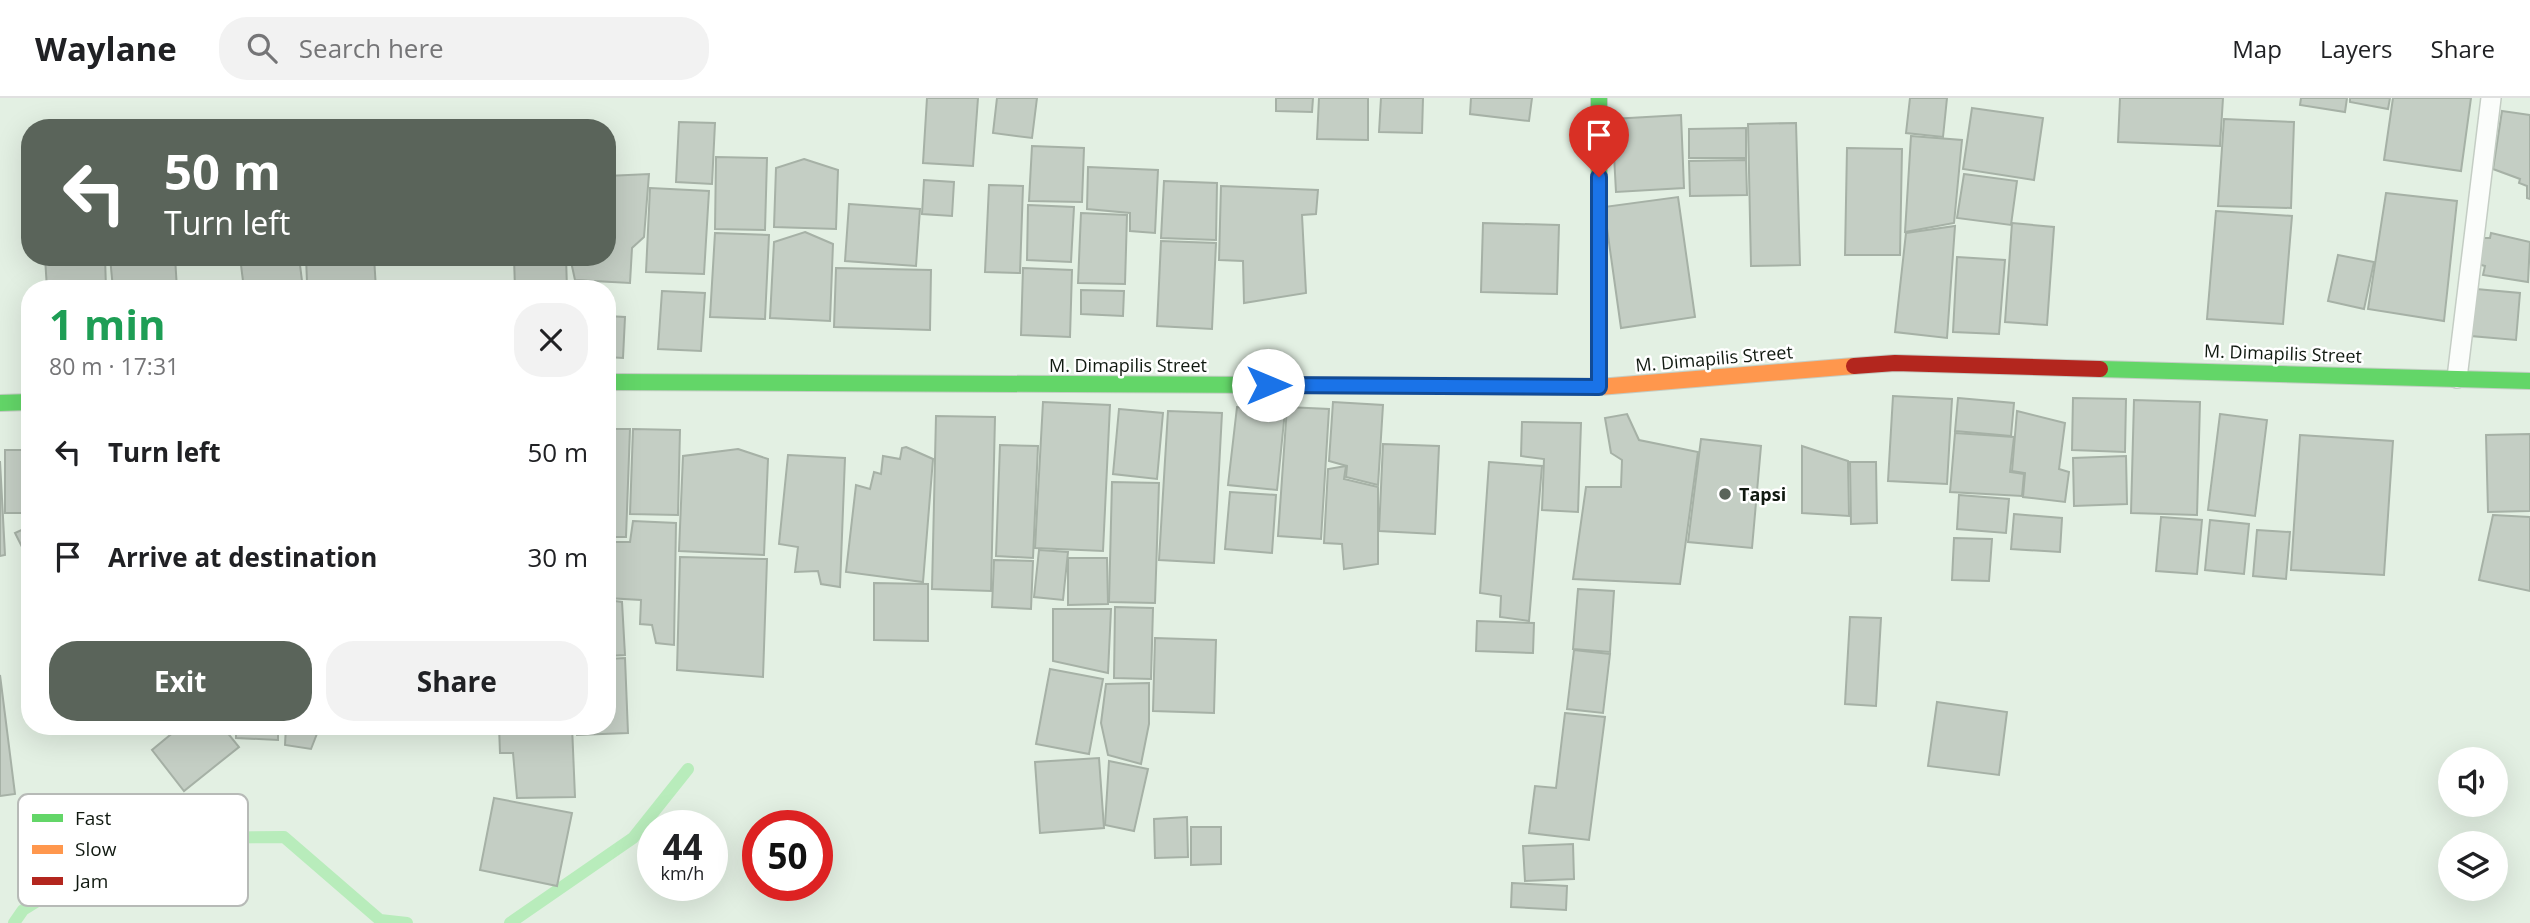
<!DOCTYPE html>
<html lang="en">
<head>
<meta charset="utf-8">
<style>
  :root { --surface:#fff; --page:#f2f2f2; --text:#202124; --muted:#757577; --line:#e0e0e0; --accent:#5a645a }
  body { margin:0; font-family:"Open Sans",sans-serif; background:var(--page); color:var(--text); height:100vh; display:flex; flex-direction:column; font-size:26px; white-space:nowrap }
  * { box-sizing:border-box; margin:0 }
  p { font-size:23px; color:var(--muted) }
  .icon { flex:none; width:38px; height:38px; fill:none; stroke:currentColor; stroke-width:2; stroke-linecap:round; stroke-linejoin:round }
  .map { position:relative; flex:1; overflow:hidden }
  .drawer { position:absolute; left:21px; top:182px; width:595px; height:455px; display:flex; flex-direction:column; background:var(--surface); border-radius:28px; box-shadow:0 7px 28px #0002 }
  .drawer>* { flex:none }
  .guide { position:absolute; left:21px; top:21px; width:595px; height:147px; border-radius:28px; box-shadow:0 7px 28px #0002; background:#5a645a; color:#fff; overflow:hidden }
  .controls { position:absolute; left:2438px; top:649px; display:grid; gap:14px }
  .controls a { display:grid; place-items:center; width:70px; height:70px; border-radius:50%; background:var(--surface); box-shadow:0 7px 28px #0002; font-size:35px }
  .speed { position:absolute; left:637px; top:712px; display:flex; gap:14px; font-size:35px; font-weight:700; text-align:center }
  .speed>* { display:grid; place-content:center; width:91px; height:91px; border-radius:50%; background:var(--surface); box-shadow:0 7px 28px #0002; line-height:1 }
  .speed small { font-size:18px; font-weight:400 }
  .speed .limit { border:10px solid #d22; background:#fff; color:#111 }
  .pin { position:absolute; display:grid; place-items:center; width:60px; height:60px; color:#fff; margin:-72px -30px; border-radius:50% 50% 50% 0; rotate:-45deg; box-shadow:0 0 7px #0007 }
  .pin .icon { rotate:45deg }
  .me { position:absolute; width:77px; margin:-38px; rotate:90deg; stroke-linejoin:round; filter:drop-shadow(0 0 5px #0008) }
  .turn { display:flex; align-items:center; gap:24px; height:147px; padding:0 28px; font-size:32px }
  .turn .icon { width:91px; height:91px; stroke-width:2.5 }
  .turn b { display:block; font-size:49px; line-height:60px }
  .round { display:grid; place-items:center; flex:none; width:74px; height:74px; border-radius:28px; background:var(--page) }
  .summary { display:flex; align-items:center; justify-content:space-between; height:119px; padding:0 28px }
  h1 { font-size:42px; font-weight:700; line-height:52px; color:#1e9e55 }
  .cta { display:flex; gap:14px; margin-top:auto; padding:14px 28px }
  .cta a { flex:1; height:80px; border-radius:28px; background:var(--accent); color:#fff; font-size:28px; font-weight:700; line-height:80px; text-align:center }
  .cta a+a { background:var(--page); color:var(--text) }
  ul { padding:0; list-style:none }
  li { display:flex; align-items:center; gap:21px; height:105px; padding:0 28px }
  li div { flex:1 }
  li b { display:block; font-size:26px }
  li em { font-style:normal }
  header { display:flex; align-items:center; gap:42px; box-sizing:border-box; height:98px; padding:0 35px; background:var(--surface); border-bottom:2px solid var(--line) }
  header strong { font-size:33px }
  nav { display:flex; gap:38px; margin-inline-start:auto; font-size:24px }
  .search { width:490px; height:63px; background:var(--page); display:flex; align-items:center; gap:18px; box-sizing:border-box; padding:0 24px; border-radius:28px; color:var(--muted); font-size:26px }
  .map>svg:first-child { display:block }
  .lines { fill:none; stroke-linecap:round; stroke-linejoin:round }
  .stream { stroke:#b8ecbb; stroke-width:12 }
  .building { fill:#c4cec4; stroke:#a6b1a6; stroke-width:2 }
  .lane-casing { stroke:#c4cdc4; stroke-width:22 }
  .fast-casing { stroke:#c4cdc4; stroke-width:18 }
  .slow-casing { stroke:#c4cdc4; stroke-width:18 }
  .jam-casing { stroke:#c4cdc4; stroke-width:18 }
  .lane { stroke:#fbfdfb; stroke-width:19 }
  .fast { stroke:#63d668; stroke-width:16 }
  .slow { stroke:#ff974d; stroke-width:16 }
  .jam { stroke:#b3261e; stroke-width:16 }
  .route-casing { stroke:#114b97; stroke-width:18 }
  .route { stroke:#1a73e8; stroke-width:12 }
  .poi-dot { fill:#5a645a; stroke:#fff; stroke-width:2.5 }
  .labels { text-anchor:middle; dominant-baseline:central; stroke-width:5; stroke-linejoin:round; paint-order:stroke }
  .street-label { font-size:18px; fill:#101910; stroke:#fff }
  .poi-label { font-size:18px; font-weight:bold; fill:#101910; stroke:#fff; text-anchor:start }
  .key { fill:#fff; stroke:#b7bab7; stroke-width:2 }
  .key-label { font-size:19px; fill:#101910 }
</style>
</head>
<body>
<header>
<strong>Waylane</strong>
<div class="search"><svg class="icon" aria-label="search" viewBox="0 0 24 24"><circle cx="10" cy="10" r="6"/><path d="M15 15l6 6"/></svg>Search here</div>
<nav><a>Map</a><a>Layers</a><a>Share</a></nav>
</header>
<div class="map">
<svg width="2530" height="825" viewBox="0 0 2530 825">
  <rect width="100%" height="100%" fill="#e3f0e3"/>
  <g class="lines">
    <g class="stream">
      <path d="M14 825 23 812 78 778 176 740 284 739 380 822 407 825"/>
      <path d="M510 825 633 740 688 671"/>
    </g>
  </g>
  <g class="building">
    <path d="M927 0H978L973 68 923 65Z"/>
    <path d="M997 0H1037L1032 40 993 35Z"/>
    <path d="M1276 0H1313L1312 14 1276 13Z"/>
    <path d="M1319 0H1368V42L1317 41Z"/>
    <path d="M1381 0H1423L1422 35 1379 34Z"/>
    <path d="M1471 0H1532L1529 23 1470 16Z"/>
    <path d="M1910 0H1947L1943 39 1906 35Z"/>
    <path d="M2120 0H2223L2220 48 2118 44Z"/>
    <path d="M2301 0H2347L2345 14 2300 7Z"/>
    <path d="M2350 0H2390L2388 11 2350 4Z"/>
    <path d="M2393 0H2471L2461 73 2384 62Z"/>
    <path d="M1972 10 2043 20 2034 82 1963 71Z"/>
    <path d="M2502 13 2530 17V101L2527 100V88L2519 85 2520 81 2493 71Z"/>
    <path d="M1681 17 1684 90 1616 94 1612 21Z"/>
    <path d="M2224 21 2294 24 2291 110 2218 108Z"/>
    <path d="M679 24 715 25 712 86 676 84Z"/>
    <path d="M1796 25 1800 167 1751 168 1748 26Z"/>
    <path d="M1746 30V60H1689V31Z"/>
    <path d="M1911 38 1962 42 1954 125 1905 134Z"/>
    <path d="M1032 48 1084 50 1082 104 1029 103Z"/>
    <path d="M1847 50 1902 51 1900 157H1845Z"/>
    <path d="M716 59 767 60 765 132 715 131Z"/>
    <path d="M804 61 838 72 836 131 774 129 776 70Z"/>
    <path d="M1746 62 1747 97 1690 98 1689 63Z"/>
    <path d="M1088 69 1158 72 1155 135 1130 133V115L1087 111Z"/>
    <path d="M649 76 644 139 632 150 630 185 575 182 570 159H607V78Z"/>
    <path d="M1964 76 2017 83 2011 127 1957 120Z"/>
    <path d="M924 82 954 84 952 118 922 116Z"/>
    <path d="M1164 83 1217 85 1216 142 1161 140Z"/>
    <path d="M989 87 1023 88 1020 175 985 174Z"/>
    <path d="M1221 88 1318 92 1316 116 1302 117 1306 195 1244 205 1243 163 1219 162Z"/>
    <path d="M650 90 709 93 704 176 646 174Z"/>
    <path d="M2386 95 2457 103 2444 223 2368 211Z"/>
    <path d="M1678 99 1695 219 1621 230 1604 109Z"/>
    <path d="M849 106 920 111 916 168 845 163Z"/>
    <path d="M1028 107 1074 109 1071 164 1027 162Z"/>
    <path d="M2216 113 2292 118 2283 226 2207 221Z"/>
    <path d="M1081 115 1127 117 1125 186 1078 185Z"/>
    <path d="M1483 125 1559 127 1557 196 1481 194Z"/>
    <path d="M2012 125 2054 129 2047 227 2005 224Z"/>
    <path d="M1955 128 1947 240 1895 234 1906 135Z"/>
    <path d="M805 134 833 146 830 223 770 220 774 144Z"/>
    <path d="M715 135 769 137 765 221 710 219Z"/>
    <path d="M2491 135 2530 144 2528 184 2483 177 2485 168 2474 165 2479 140H2490Z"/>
    <path d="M1161 143 1216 145 1212 231 1157 228Z"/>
    <path d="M2338 157 2374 164 2364 211 2328 203Z"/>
    <path d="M45 159H105L106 191H47Z"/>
    <path d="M110 159H175L177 191H113Z"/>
    <path d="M240 159H299L303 191H244Z"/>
    <path d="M306 159H374L376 191H318L307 184Z"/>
    <path d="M514 159H566L567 191H515Z"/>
    <path d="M1957 159 2005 162 1999 236 1953 234Z"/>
    <path d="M836 170 931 172 930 232 834 229Z"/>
    <path d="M1023 170 1072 172 1070 239 1021 237Z"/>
    <path d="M2476 191 2520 195 2516 242 2471 238Z"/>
    <path d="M1081 192 1124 193 1123 218 1081 216Z"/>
    <path d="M662 193 705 195 701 253 658 251Z"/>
    <path d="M607 218 625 219 623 260 607 259Z"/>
    <path d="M1893 298 1952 301 1947 386 1888 383Z"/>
    <path d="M1958 300 2014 305 2011 338 1955 333Z"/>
    <path d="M2073 300 2126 301 2125 354 2072 352Z"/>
    <path d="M2134 302 2200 304 2197 417 2131 415Z"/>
    <path d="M1043 304 1110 307 1103 453 1035 450Z"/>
    <path d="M1333 304 1383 307 1378 387 1346 379 1347 368 1329 363Z"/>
    <path d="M1237 309 1285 313 1277 392 1228 387Z"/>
    <path d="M1287 309 1329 311 1321 441 1278 438Z"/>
    <path d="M1119 311 1163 315 1157 381 1113 376Z"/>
    <path d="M1168 313 1222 315 1214 465 1159 462Z"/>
    <path d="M2017 313 2065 325 2059 371 2069 374 2065 404 2023 399 2025 375 2012 373Z"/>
    <path d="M1627 316 1639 342 1698 354 1680 486 1573 481 1586 389H1621L1622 362 1611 355 1605 320Z"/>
    <path d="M2220 316 2267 322 2255 418 2208 412Z"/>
    <path d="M936 318 995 319 991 493 932 491Z"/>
    <path d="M1522 324 1581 325 1578 414 1542 412 1544 361 1521 358Z"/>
    <path d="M607 331H630L626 439H607Z"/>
    <path d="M633 331 680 332 678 417 630 416Z"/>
    <path d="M1955 335 2014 339 2010 374 2024 376 2022 398 1950 394Z"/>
    <path d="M2530 336V413L2488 414 2486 337Z"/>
    <path d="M2300 337 2393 343 2384 477 2291 472Z"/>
    <path d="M1701 341 1761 348 1752 450 1688 444Z"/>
    <path d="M1383 346 1439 348 1435 436 1379 433Z"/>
    <path d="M1000 347 1038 348 1033 460 996 458Z"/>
    <path d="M1802 348 1848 363 1849 418 1802 415Z"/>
    <path d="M906 349 933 361 923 484 846 474 856 387 870 391 874 374 881 376 883 358 900 361 902 350Z"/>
    <path d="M738 351 768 361 764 457 679 453 683 358Z"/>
    <rect x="5" y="352" width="25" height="63"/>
    <path d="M788 357 845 360 840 489 821 486 818 473 795 474 798 449 779 446Z"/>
    <path d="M2126 358 2127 406 2074 408 2073 360Z"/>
    <path d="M0 363 5 457 0 458Z"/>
    <path d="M1489 364 1542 368 1529 523 1500 519 1501 498 1480 495Z"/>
    <path d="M1850 364H1876L1877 425 1851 426Z"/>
    <path d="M1346 368 1344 381 1378 389V466L1344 471 1342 446 1324 445 1328 371Z"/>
    <path d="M1112 384 1159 385 1155 505 1109 504Z"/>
    <path d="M1230 394 1276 397 1272 455 1225 451Z"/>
    <path d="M1959 397 2009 401 2006 435 1957 431Z"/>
    <path d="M2014 416 2062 420 2060 454 2011 451Z"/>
    <path d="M2493 417 2530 419V493L2479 482Z"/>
    <path d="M2161 419 2202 422 2197 476 2156 473Z"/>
    <path d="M2210 422 2249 426 2244 476 2205 472Z"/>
    <path d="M633 423 676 425 674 547 656 545 652 527 640 526 641 502 607 500V444H630Z"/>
    <path d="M30 428V455L26 457 15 435Z"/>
    <path d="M2257 432 2290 434 2286 481 2253 478Z"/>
    <path d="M1954 440 1992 441 1989 483 1952 482Z"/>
    <path d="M1039 452 1068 454 1063 502 1034 499Z"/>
    <path d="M680 459 767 461 763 579 677 572Z"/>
    <path d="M1068 460H1107L1108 506 1068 507Z"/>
    <path d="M994 462 1033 463 1031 511 992 509Z"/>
    <path d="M874 485 928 486V543L874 542Z"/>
    <path d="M1578 491 1614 493 1610 554 1573 551Z"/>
    <path d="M607 502 622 504 625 557 607 558Z"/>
    <path d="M1115 509 1153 510 1151 581 1114 580Z"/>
    <path d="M1053 511H1111L1108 575 1053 563Z"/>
    <path d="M1850 519 1881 520 1876 608 1845 606Z"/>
    <path d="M1477 523 1534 525 1533 555 1476 553Z"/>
    <path d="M1155 540 1216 542 1214 615 1153 613Z"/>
    <path d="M1574 552 1610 556 1603 615 1567 611Z"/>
    <path d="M625 560 628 635 577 637 576 628H607V561Z"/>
    <path d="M1050 571 1103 581 1089 656 1036 646Z"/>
    <path d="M0 577 15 696 0 698Z"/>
    <path d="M1149 585V626L1141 666 1108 657 1101 625 1106 586Z"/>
    <path d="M1937 604 2007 614 1999 677 1928 668Z"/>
    <path d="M1565 615 1605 619 1589 742 1529 735 1535 688 1556 690Z"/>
    <path d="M181 628H222L239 649 184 693 152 652Z"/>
    <path d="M236 628H278V642L236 640Z"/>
    <path d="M286 628H320L311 651 285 647Z"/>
    <path d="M499 628H572L575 699 517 700 513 655H500Z"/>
    <path d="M1099 660 1104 730 1040 735 1035 664Z"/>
    <path d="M1109 663 1148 671 1134 733 1105 727Z"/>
    <path d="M494 700 572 715 557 788 480 772Z"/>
    <path d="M1187 719 1188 759 1155 760 1154 721Z"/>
    <path d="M1191 729H1221V766L1191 767Z"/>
    <path d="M1573 746 1574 781 1525 783 1523 748Z"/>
    <path d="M1512 785 1567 788 1566 812 1511 809Z"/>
  </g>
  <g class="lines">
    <defs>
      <path id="lane" d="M2457 280 2491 0"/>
      <g id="fast">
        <path d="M1599 0V289"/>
        <path d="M2100 271 2530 283"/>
        <path d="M607 284 1480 288"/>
        <path d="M0 305 30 304"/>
      </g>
      <path id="slow" d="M1480 288 1599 289 1854 268"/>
      <path id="jam" d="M1854 268 1895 265 2100 271"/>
    </defs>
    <use href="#lane" class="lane-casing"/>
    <use href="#fast" class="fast-casing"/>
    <use href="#slow" class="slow-casing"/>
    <use href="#jam" class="jam-casing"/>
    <use href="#lane" class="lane"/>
    <use href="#fast" class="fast"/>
    <use href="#slow" class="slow"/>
    <use href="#jam" class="jam"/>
  </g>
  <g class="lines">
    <defs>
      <path id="route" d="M1268 287 1599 289V79"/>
    </defs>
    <use href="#route" class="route-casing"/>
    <use href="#route" class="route"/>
  </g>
  <circle class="poi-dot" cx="1725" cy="396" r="7"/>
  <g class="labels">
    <g class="street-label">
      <text transform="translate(2283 255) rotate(2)">M. Dimapilis Street</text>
      <text transform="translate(1714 260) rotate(-5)">M. Dimapilis Street</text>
      <text x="1128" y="267">M. Dimapilis Street</text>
    </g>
    <g class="poi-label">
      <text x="1739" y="396">Tapsi</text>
    </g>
  </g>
  <rect x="18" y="696" width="230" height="112" rx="10" class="key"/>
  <rect x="32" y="716" width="31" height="8" fill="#63d668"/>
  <rect x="32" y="747" width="31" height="9" fill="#ff974d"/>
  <rect x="32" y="779" width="31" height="8" fill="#b3261e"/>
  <g class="key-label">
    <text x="75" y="727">Fast</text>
    <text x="75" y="758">Slow</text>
    <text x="75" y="790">Jam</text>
  </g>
</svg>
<div class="controls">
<a><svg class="icon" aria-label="sound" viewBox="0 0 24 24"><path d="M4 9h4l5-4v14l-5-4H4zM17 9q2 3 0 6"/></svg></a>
<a><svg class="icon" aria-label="layers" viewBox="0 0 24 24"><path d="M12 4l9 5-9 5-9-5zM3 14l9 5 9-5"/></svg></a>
</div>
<div class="speed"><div>44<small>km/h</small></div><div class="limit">50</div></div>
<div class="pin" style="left:1599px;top:79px;background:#d93025"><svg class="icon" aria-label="arrive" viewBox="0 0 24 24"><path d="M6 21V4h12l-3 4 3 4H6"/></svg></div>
<svg class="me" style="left:1268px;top:287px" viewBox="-20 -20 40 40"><circle r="19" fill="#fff"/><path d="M0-13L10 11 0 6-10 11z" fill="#1a73e8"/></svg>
<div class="guide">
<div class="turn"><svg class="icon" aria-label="left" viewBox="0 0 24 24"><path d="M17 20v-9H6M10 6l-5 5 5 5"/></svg><div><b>50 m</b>Turn left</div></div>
</div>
<section class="drawer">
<div class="summary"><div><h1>1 min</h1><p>80 m · 17:31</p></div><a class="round"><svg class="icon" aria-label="close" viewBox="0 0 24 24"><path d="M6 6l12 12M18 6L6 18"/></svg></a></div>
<ul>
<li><svg class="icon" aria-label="left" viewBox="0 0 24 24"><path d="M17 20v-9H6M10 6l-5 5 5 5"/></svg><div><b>Turn left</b></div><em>50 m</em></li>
<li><svg class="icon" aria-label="arrive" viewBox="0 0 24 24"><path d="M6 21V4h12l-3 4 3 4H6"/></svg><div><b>Arrive at destination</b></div><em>30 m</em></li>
</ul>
<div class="cta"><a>Exit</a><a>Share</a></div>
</section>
</div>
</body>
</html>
